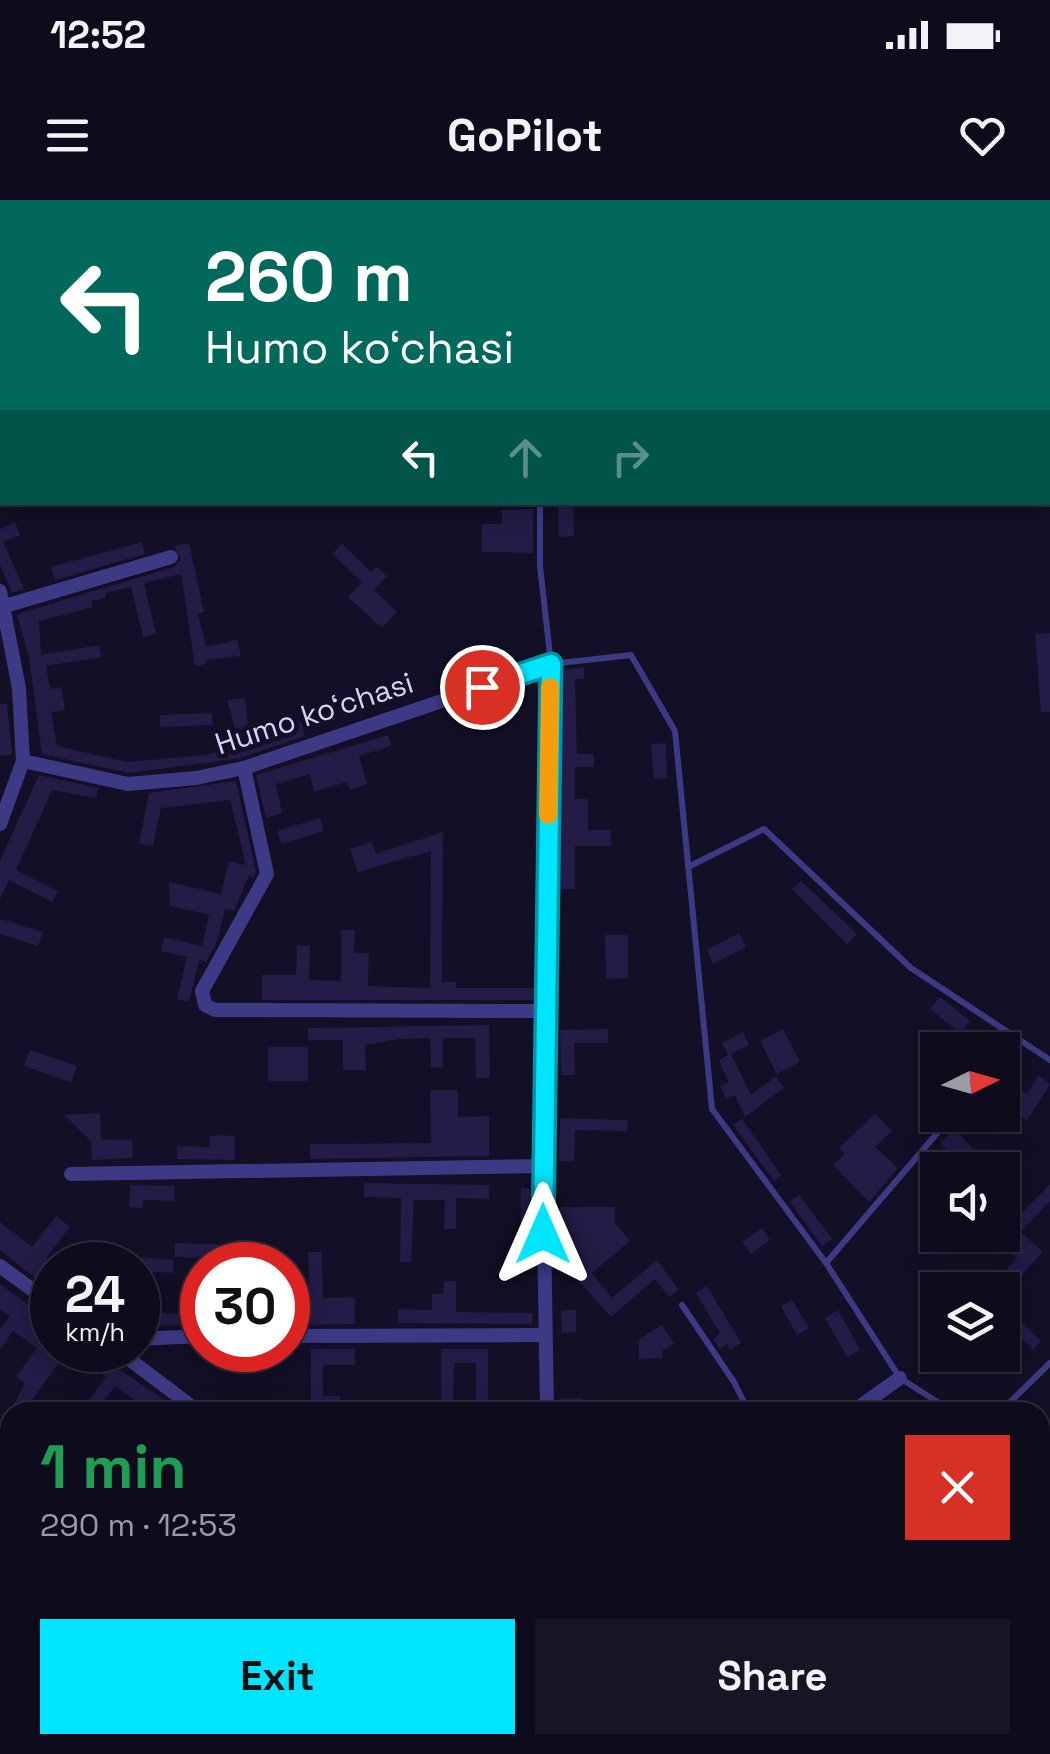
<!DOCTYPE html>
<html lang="en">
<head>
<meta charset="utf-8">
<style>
  :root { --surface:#0e0b1c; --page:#171425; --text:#f1f3f6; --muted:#9b9ba3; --line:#2e2b3b; --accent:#00e5ff }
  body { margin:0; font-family:"Space Grotesk",sans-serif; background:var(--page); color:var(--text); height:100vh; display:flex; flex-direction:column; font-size:38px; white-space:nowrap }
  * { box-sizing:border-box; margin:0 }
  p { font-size:32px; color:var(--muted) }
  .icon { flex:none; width:55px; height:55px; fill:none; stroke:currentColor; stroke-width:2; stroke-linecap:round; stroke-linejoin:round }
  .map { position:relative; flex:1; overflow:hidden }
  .details { position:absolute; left:0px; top:1202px; width:1050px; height:352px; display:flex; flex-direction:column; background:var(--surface); border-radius:30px 30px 0 0; box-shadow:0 5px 25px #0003,0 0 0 2px var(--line) }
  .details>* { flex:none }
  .hud { position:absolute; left:0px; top:0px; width:1050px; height:305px; box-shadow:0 5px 25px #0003,0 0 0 2px var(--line); background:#00695c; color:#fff; overflow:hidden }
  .needle { width:65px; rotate:85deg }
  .fabs { position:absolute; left:920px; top:832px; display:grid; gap:20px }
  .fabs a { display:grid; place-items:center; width:100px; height:100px; border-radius:0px; background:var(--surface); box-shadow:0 5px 25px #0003,0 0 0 2px var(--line); font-size:50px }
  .speed { position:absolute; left:30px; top:1042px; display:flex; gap:20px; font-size:50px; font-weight:700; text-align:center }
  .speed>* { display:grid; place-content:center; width:130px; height:130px; border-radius:50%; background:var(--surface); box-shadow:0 5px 25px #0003,0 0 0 2px var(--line); line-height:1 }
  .speed small { font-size:25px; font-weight:400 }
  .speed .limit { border:15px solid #d22; background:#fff; color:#111 }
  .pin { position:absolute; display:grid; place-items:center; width:85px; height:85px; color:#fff; margin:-42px; border:5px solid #fff; border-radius:50%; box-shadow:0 2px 10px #0007 }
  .me { position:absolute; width:110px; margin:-55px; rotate:0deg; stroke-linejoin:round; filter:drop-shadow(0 0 8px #0008) }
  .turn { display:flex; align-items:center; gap:35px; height:210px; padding:0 40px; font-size:45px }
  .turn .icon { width:130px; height:130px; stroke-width:2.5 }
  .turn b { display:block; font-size:70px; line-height:85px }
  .lanes { display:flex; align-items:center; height:95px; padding:0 40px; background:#0003; justify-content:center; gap:50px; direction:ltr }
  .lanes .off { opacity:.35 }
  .round { display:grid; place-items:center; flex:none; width:105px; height:105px; border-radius:0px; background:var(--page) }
  .head { display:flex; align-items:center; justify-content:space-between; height:170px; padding:0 40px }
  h1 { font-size:60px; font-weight:600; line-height:75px; color:#1e9e55 }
  .action { display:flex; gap:20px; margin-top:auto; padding:20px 40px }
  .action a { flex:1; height:115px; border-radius:0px; background:var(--accent); color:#111; font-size:40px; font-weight:600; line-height:115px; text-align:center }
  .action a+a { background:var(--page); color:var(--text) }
  .status { display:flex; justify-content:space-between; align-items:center; height:70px; padding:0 50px; background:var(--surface); direction:ltr }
  .status svg { height:28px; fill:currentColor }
  header { display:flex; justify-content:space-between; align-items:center; height:130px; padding:0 40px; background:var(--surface); font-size:45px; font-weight:600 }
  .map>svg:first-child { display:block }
  .building { fill:#241b47 }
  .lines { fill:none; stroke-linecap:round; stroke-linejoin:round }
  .service { stroke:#3d3a85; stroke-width:6 }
  .minor { stroke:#3d3a85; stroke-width:14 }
  .tertiary { stroke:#3d3a85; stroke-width:18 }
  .route-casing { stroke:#0095a6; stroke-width:25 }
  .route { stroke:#00e5ff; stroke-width:18 }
  .slow { stroke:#f59e0b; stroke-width:18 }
  .labels { text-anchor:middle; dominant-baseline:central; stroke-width:10; stroke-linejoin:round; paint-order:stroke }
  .street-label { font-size:30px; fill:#d9d4ff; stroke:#130f26 }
</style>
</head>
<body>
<div class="status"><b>12:52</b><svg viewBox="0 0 49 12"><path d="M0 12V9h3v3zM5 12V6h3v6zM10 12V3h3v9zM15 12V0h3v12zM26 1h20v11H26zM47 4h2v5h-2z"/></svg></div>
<header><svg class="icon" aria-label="menu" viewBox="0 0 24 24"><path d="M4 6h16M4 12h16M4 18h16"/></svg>GoPilot<svg class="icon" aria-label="heart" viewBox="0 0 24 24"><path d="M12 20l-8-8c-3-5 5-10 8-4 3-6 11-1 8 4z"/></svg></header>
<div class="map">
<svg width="1050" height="1554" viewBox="0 0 1050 1554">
  <rect width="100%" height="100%" fill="#130f26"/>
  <g class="building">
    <path d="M558 306H573L574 336 559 337Z"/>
    <path d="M533 309V353L482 352V324H502V310Z"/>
    <path d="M15 322 20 335 3 342 24 389 12 393 0 365V329Z"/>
    <path d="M142 342 145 354 55 380 51 367Z"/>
    <path d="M189 343 204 412 198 414 206 447 237 440 241 456 205 460 206 464 195 466 181 374 144 383 156 434 143 437 131 387 105 393 106 398 91 401 93 407 39 421 41 455 99 445 101 457 46 466 50 489 61 487 65 510 51 512 57 546 127 562 206 555 240 545 227 500 245 498 249 536 301 521 305 536 241 558 129 573 42 554 29 458 17 414 174 367 181 359 174 346Z"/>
    <path d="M342 344 371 372 377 367 387 376 374 390 397 412 382 428 348 397 362 382 332 354Z"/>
    <path d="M1050 433V512H1041L1035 434Z"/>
    <path d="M584 467V479H575L577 554H594V567H575V599H588V630H611V646H575V689H559L562 470Z"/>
    <path d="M0 504H7L12 554 0 556Z"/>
    <path d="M212 513 213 525 160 527V515Z"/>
    <path d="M388 535 391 546 359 556 367 584 350 590 347 582 314 592 310 574 276 584 282 613 266 618 256 575Z"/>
    <path d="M666 543 667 578 654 579 651 544Z"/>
    <path d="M39 575 98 588 96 598 52 590 16 670 58 691 52 702 9 680 0 699V661Z"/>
    <path d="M236 581 256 672 253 677 249 675 234 711 225 709 217 741 206 762 199 760 189 802 177 799 187 757 161 751 164 737 202 746 209 715 170 706 169 682 221 694 229 661 246 665 230 600 161 608 153 646 139 644 149 593Z"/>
    <path d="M320 618 324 631 281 644 277 631Z"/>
    <path d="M443 632 442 782H456V788H535V800H262V775H296L297 746H310L309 780 341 781V730H355L354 753H369L368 786 430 788 431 651 358 672 350 649 372 642 376 654Z"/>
    <path d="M801 681 857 734 847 744 792 689Z"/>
    <path d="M0 719 43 732 38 746 0 734Z"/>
    <path d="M739 733 746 747 713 764 707 750Z"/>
    <path d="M605 735H628V778L606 779Z"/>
    <path d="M940 797 970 821 960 833 930 809Z"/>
    <path d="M489 825 490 878H476L475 838H443V867L431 868 430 838 399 839 365 845 366 870H343V840H308V828Z"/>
    <path d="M608 829V843H574L575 875H561L560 830Z"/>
    <path d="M783 829 800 862 777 874 760 841Z"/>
    <path d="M743 832 749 845 731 854 751 895 776 876 784 888 745 917 735 895 726 899 720 886 729 882 719 860 728 855 722 843Z"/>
    <rect x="268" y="847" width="40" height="34"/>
    <path d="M30 850 77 866 71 882 24 866Z"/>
    <path d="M1039 875 1050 884 1027 921 1015 913 1020 904 1012 899 1018 888 1027 894Z"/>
    <path d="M430 890H458V917L489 916V956L310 959V944L431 943Z"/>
    <path d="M100 913 101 939 132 940 133 958 92 960 91 941 64 915Z"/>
    <path d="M875 914 892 931 875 947 898 968 869 1002 833 965 845 954 839 948Z"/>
    <path d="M560 918 628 920 627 931 575 930 574 961H559Z"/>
    <path d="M742 919 781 975 774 981 733 925Z"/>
    <path d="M955 929 974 950 959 964 940 943Z"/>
    <path d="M222 935 235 936V960L177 959V946L210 947V936Z"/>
    <path d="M364 983 489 985V999L456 998V1029H444L445 1000H414L411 1062H400L401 998 364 997Z"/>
    <path d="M1050 984V1001L1021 1032 1043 1052 1018 1079 1007 1069 1017 1058 1002 1042V1033Z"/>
    <path d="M130 985 175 986 174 1001 143 1000V1008L129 1007Z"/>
    <path d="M521 988 533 989 534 1055H520Z"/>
    <path d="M799 995 832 1039 822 1046 790 1002Z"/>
    <path d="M560 1007H615V1023L630 1041 592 1073 612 1098 657 1060 679 1090 669 1097 655 1079 611 1117 560 1060Z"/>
    <path d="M56 1016 70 1027 46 1058 53 1064 47 1071 52 1075V1091L0 1050V1022L32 1047Z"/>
    <path d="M762 1028 770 1040 751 1054 742 1042Z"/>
    <path d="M175 1043 219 1044 218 1058 175 1057Z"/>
    <path d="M308 1052H322L323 1098 355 1097V1124L310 1125Z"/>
    <path d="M138 1057 173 1060V1073L138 1071Z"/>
    <path d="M444 1081H456V1112L533 1113 532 1124 398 1123V1109L432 1110V1094H443Z"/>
    <path d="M0 1084 52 1122V1150H68L29 1204 46 1212H10L25 1183 16 1177 37 1148 13 1131 0 1150V1130L10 1116 0 1109Z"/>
    <path d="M707 1086 741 1143 730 1150 727 1144 720 1149 713 1139 720 1133 696 1093Z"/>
    <path d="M792 1100 809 1128 797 1135 781 1106Z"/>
    <path d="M561 1110H576V1132L562 1133Z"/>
    <path d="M838 1110 860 1150 847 1157 825 1118Z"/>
    <path d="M138 1113 202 1114V1125L138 1126Z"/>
    <path d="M1024 1123 1041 1141 1033 1150 1015 1131Z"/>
    <path d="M662 1125 674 1144 662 1151 663 1158 639 1159V1139Z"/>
    <path d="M311 1149H355V1165H323V1196H340V1209H311Z"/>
    <path d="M441 1149H488V1212H476V1163H454L453 1212H441Z"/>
    <path d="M68 1150H91L182 1212H152L115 1186 96 1212H80L106 1177Z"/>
    <path d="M560 1198H583V1212H561Z"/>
  </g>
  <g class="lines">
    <g class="service">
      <path d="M518 0V2"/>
      <path d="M540 302V366L551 464 631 455 675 531 712 909 826 1063 900 1178 953 1212"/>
      <path d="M688 667 764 629 911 768 1050 860"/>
      <path d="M826 1063 939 931"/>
      <path d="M682 1105 734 1182 749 1212"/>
      <path d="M1000 1212 1050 1163"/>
      <path d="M1040 1273 1050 1280"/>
    </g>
    <g class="minor">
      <path d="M0 131 2 132"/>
      <path d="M0 391 19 488 23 561 128 584 196 578 244 568 551 464 543 966 547 1212"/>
      <path d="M5 406 171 357"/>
      <path d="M244 568 267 674 202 791 205 805 215 810 544 811"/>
      <path d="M0 624 23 561"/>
      <path d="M71 974 543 966"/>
      <path d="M0 1066 52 1104"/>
      <path d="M288 1136 544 1135"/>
      <path d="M138 1139 202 1136"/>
      <path d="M117 1150 199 1212"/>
      <path d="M852 1212 900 1178"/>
      <path d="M1040 1378 1050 1374"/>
      <path d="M0 1464 10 1471"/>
      <path d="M72 1545 77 1554"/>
      <path d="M631 1545 634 1554"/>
    </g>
    <g class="tertiary">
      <path d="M0 1277 10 1282"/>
      <path d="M300 1545 306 1554"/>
    </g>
  </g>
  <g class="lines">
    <defs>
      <path id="route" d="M482 487 551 464 543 1034"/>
    </defs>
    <use href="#route" class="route-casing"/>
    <use href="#route" class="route"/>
    <path class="slow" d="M548 615 550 487"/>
  </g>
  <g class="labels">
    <g class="street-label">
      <text transform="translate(314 513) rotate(-18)">Humo koʻchasi</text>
    </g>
  </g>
</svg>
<div class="fabs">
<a><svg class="needle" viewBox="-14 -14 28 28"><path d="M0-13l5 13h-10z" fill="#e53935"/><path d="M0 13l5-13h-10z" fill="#9b9ba3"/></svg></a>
<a><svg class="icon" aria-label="sound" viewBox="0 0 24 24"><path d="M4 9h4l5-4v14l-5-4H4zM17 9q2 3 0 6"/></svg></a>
<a><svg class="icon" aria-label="layers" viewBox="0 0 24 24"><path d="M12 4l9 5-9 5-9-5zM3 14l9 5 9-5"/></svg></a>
</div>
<div class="speed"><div>24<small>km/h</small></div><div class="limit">30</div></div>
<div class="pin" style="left:482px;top:487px;background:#d93025"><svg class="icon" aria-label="arrive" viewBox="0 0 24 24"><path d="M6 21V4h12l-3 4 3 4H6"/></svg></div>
<svg class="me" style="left:543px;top:1034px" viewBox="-20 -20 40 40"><path d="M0-17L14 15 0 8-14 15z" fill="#00e5ff" stroke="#fff" stroke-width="4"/></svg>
<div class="hud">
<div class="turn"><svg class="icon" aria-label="left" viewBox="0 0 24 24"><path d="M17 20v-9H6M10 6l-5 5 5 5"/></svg><div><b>260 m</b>Humo koʻchasi</div></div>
<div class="lanes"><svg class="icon" aria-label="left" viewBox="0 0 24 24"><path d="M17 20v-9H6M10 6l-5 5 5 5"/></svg><svg class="icon off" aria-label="ahead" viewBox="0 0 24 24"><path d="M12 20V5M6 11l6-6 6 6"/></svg><svg class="icon off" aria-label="right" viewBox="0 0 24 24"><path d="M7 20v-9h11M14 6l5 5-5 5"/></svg></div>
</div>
<section class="details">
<div class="head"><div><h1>1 min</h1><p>290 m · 12:53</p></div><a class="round" style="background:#d93025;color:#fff"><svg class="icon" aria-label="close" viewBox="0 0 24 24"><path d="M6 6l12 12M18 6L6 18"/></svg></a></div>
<div class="action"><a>Exit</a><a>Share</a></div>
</section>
</div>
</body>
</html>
